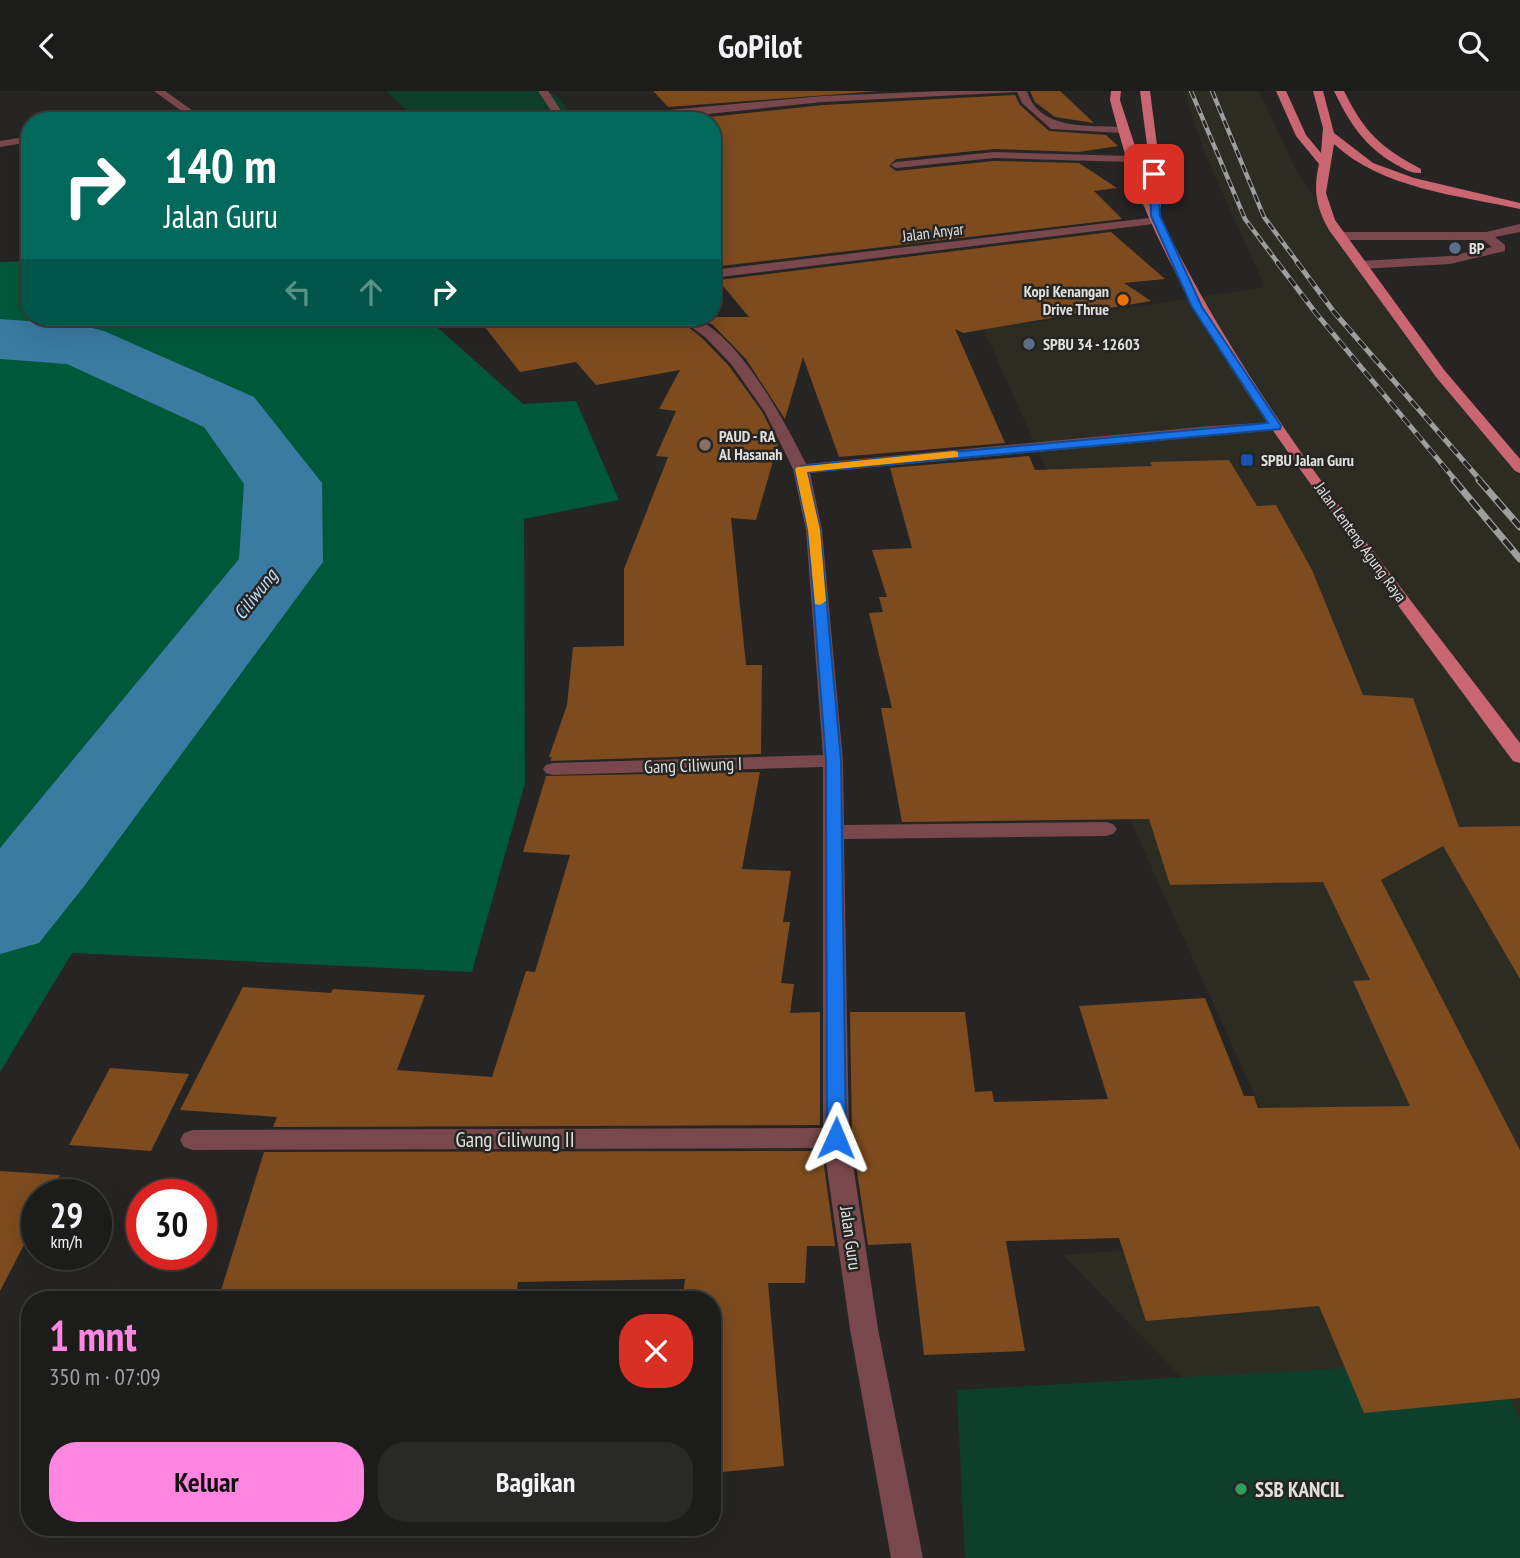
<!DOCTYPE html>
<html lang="id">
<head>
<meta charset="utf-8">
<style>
  :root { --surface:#1c1c1a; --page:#292927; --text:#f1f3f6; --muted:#a0a1a2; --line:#3a3a39; --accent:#fe85e0 }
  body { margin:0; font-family:"PT Sans Narrow",sans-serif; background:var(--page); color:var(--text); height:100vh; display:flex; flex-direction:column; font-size:26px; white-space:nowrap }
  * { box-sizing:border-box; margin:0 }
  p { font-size:23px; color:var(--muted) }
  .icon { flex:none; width:38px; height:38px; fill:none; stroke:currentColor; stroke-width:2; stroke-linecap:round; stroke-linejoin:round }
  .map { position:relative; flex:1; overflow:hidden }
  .side { position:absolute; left:21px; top:1200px; width:700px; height:245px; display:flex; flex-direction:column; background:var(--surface); border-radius:28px; box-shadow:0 7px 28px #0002,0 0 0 2px var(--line) }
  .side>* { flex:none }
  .guide { position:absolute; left:21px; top:21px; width:700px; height:214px; border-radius:28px; box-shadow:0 7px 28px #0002,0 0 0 2px var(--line); background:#00695c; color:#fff; overflow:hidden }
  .speed { position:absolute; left:21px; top:1088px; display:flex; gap:14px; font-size:35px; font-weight:700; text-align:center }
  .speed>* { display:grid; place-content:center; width:91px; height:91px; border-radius:50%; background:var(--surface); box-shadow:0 7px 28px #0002,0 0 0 2px var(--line); line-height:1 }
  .speed small { font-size:18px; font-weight:400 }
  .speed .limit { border:10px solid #d22; background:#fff; color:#111 }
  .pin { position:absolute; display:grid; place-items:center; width:60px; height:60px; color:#fff; margin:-30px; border-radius:14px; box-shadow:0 4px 10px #0006 }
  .me { position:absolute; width:77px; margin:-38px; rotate:1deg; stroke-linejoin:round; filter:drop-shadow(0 0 5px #0008) }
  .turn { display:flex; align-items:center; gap:24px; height:147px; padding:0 28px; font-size:32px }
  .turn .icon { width:91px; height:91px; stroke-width:2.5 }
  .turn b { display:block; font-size:49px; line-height:60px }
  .lanes { display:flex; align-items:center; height:66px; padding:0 28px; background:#0003; justify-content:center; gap:35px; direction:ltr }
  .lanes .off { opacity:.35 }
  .round { display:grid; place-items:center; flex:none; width:74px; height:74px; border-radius:28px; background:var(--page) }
  .head { display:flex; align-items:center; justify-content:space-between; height:119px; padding:0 28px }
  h1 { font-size:42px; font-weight:700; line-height:52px; color:var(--accent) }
  .primary-button { display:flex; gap:14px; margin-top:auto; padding:14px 28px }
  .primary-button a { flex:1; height:80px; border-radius:28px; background:var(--accent); color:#111; font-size:28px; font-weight:700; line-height:80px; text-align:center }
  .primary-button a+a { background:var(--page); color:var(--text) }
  header { display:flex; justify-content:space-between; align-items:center; height:91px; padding:0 28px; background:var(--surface); font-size:32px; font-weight:700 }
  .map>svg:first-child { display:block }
  .built { fill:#2d2c23 }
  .green { fill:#0e3f2c }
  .forest { fill:#00583b }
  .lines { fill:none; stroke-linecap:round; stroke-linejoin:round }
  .river { fill:#3a7ba2; fill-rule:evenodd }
  .building { fill:#7d4b1e }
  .minor { fill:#79484c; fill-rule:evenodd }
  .major { fill:#ca6671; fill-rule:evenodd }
  .rail-far2-casing { stroke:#9e9e9c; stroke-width:4.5 }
  .rail-far1-casing { stroke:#9e9e9c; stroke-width:5 }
  .rail-casing { stroke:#9e9e9c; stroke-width:7 }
  .rail-far2 { stroke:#262523; stroke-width:2.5; stroke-dasharray:8; stroke-linecap:butt }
  .rail-far1 { stroke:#262523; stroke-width:3.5; stroke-dasharray:10; stroke-linecap:butt }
  .rail { stroke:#262523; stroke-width:4.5; stroke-dasharray:13; stroke-linecap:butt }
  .route { fill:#1a73e8; stroke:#114b97; stroke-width:2 }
  .slow { fill:#f59e0b }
  .service-dot { fill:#5c6f8a; stroke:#262523; stroke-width:2.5 }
  .food-dot { fill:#e8710a; stroke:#262523; stroke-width:2.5 }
  .education-dot { fill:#8d6e63; stroke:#262523; stroke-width:2.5 }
  .transit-dot { fill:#1a4fb4; stroke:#262523; stroke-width:2.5 }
  .leisure-dot { fill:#2e9e5b; stroke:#262523; stroke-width:2.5 }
  .labels { text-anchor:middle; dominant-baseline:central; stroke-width:5; stroke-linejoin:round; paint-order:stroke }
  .far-street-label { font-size:16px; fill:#e0e0de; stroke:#262523 }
  .far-poi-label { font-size:16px; font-weight:bold; fill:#e0e0de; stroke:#262523; text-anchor:start }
  .street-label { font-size:18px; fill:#e0e0de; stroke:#262523 }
  .water-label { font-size:19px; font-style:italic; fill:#bee0f7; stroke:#262523 }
  .near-street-label { font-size:21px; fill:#e0e0de; stroke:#262523 }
  .near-poi-label { font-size:21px; font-weight:bold; fill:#e0e0de; stroke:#262523; text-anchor:start }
</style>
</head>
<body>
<header><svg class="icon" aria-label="back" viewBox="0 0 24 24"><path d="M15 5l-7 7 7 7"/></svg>GoPilot<svg class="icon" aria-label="search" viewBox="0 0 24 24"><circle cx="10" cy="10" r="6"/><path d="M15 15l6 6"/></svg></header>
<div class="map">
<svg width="1520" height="1467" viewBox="0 0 1520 1467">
  <rect width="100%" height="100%" fill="#262523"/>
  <path class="built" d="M1184 0H1259L1296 79 1328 128 1429 264 1520 369V1467H1357L1063 1164 1319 1146 1131 731 1091 478 984 239 1265 196 1206 65Z"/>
  <g class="green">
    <path d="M386 0H548L559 7 576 30 415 27Z"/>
    <path d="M1493 1269 1520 1330V1467H965L957 1299Z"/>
  </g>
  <path class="forest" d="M30 170V226H426L523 313 576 310 619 409 524 428 525 692 472 881 72 862 0 981V171Z"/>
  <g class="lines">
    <path class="river" d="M0 228 80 234 104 240 254 306 322 392 323 471 85 794 39 852 0 863V757L239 468 244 393 204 336 67 273 0 268Z"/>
  </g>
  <g class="building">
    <path d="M653 0H880L668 16Z"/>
    <path d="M1030 0H1060L1094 32 1055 26 1035 11Z"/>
    <path d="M1015 4 1020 14 1049 40 1106 44 1118 55 1079 61 994 58 896 68 889 75 896 80 994 70 1079 72 1117 97 1094 100 1122 128 712 176V30L680 29 823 14Z"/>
    <path d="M1111 141 1165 188 1124 192 1151 210 963 242 955 238 1005 352 839 366 803 266 785 328 746 268 713 234 697 226H749L718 189Z"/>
    <path d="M477 226H676L703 248 729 275 763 322 778 353 756 429 731 427 746 574H762L761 663 550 670 552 666H549L567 614 573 556 624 555V478L668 366 656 365 676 320 659 318 680 279 596 294 576 271 520 281Z"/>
    <path d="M1029 365 1035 379 1152 375 1150 371 1229 369 1257 415 1276 414 1312 479 1363 604 1413 607 1459 736 1520 735V888L1443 755 1381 789 1520 1059V1307L1364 1322 1319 1215 1146 1230 1119 1147 1006 1150 1025 1260 924 1264 911 1152 868 1154 852 1047 850 921H965L975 1001 992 1000 994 1011 1108 1008 1079 915 1205 907 1244 1005H1254L1258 1017 1410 1015 1353 890 1370 889 1323 791 1170 794 1149 728 902 731 881 617H892L869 522 883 521 879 506H887L872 459 912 457 890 377Z"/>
    <path d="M760 681 742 778 791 780 783 831H790L781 892 794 893 790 922 820 921V1034L273 1036 277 1026 180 1019 243 896 331 902 333 898 425 904 397 979 492 986 526 880 535 881 570 764 523 761 546 685Z"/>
    <path d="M110 977 189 983 151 1060 69 1054Z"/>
    <path d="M822 1060 835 1155H807L805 1192H768L784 1375 712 1382V1206L683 1205 685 1188 518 1191 516 1209H218L264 1061Z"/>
    <path d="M0 1080 60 1084 50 1104H37V1129L0 1200Z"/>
  </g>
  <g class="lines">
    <g class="minor">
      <path d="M154 0H165L207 30H195L190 26 144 30 183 21Z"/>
      <path d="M538 0H548L568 30H558Z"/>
      <path d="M943 0H1027C1039 40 1089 34 1122 36L1127 39 1122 42 1051 38 1022 12 1017 1 823 11 640 30 669 19 823 5Z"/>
      <path d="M30 45V51L0 56V50Z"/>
      <path d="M994 61 1130 65 1135 68 1130 71 994 67 896 77 891 74 896 71Z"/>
      <path d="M1158 126 1162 128V132L712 187V179Z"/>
      <path d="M1520 133V141L1495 146 1505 154V160L1450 173 1360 178 1354 174 1360 170 1450 165 1492 156 1483 149H1341L1335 145 1341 141H1486Z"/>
      <path d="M678 226C683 226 689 225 694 227 739 244 785 331 806 373L1211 335 1276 331 1283 335 1276 339 810 382 822 439 843 670 844 734 1106 731 1113 733 1117 738 1113 743 1106 745 844 748 849 1047 878 1238 923 1467H891L850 1238 824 1057 193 1059 184 1056 180 1049 184 1042 193 1039 823 1037V676L553 684 546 682 543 678 546 674 553 672 823 664 806 439 793 378 765 321 731 273 705 246Z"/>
    </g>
    <g class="major">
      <path d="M1111 0H1121L1120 9 1149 98 1148 62 1140 0H1150L1158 62 1161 116 1157 119C1249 314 1391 481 1520 652V672L1513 670C1449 583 1384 497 1322 409 1256 317 1191 224 1146 120 1130 84 1120 47 1110 9Z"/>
      <path d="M1276 0H1286L1306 44 1321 62 1323 37 1313 0H1323L1334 42 1373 72 1414 87 1520 112V118C1457 104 1383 98 1334 53L1326 102 1335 129 1445 280 1520 368V382L1515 380 1436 286 1329 139C1316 116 1313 99 1319 73L1296 45Z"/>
      <path d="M1334 0H1344C1364 41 1381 57 1421 78V82C1411 83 1403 77 1395 73 1364 55 1349 31 1334 0Z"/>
    </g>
    <defs>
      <g id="rail-far2">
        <path d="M1191 0 1245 128 1278 172"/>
        <path d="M1212 0 1264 126 1298 172"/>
      </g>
      <g id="rail-far1">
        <path d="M1277 171 1315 221 1456 390"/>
        <path d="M1297 171 1334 221 1481 390"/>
      </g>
      <g id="rail">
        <path d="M1454 389 1520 468"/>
        <path d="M1479 389 1520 436"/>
      </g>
    </defs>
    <use href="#rail-far2" class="rail-far2-casing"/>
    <use href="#rail-far1" class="rail-far1-casing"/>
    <use href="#rail" class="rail-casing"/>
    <use href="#rail-far2" class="rail-far2"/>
    <use href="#rail-far1" class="rail-far1"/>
    <use href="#rail" class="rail"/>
  </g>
  <path class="route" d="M1154 80 1158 83 1160 125 1202 216 1281 335 1280 338 807 381 820 439 841 670 846 1047 843 1052 836 1055 830 1052 827 1047 826 670 808 439 795 378 801 375 1268 332 1192 216 1151 125 1150 83Z"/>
  <path class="slow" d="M954 360 958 361V366L807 381 820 439 826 510 820 514 815 513 808 439 795 378 797 376Z"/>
  <g class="service-dot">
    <circle cx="1455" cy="157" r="7"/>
    <circle cx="1029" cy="253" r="7"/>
  </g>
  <circle class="food-dot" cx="1123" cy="209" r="7"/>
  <circle class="education-dot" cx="705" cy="354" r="7"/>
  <rect class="transit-dot" x="1240" y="362" width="14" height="14" rx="3.5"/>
  <circle class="leisure-dot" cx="1241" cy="1398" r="7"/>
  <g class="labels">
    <g class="far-street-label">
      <text transform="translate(933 141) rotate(-7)">Jalan Anyar</text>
      <text transform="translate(1361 451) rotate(54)">Jalan Lenteng Agung Raya</text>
    </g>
    <g class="far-poi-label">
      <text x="1469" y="157">BP</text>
      <text x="1109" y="200" text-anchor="end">Kopi Kenangan<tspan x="1109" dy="18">Drive Thrue</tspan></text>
      <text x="1043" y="253">SPBU 34 - 12603</text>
      <text x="719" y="345">PAUD - RA<tspan x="719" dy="18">Al Hasanah</tspan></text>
      <text x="1261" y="369">SPBU Jalan Guru</text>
    </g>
    <g class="street-label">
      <text transform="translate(693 674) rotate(-2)">Gang Ciliwung I</text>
      <text transform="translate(851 1147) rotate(82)">Jalan Guru</text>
    </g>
    <g class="water-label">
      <text transform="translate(255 503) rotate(-52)">Ciliwung</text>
    </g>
    <g class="near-street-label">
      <text x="515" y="1048">Gang Ciliwung II</text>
    </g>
    <g class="near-poi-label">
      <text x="1255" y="1398">SSB KANCIL</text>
    </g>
  </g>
</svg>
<div class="speed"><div>29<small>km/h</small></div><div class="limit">30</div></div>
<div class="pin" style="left:1154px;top:83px;background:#d93025"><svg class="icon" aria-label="arrive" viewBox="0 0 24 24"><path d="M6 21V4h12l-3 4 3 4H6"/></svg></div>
<svg class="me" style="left:836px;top:1047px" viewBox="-20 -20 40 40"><path d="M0-17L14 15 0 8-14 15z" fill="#1a73e8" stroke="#fff" stroke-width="4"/></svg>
<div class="guide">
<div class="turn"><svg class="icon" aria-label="right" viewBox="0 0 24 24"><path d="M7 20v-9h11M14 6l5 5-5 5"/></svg><div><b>140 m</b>Jalan Guru</div></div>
<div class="lanes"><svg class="icon off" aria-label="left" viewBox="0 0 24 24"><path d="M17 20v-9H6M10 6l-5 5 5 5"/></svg><svg class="icon off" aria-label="ahead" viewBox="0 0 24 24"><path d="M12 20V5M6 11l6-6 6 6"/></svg><svg class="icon" aria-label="right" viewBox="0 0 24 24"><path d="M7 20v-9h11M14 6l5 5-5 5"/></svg></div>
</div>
<section class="side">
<div class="head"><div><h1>1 mnt</h1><p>350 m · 07:09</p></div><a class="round" style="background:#d93025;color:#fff"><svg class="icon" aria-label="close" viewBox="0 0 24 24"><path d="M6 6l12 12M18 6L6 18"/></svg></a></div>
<div class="primary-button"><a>Keluar</a><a>Bagikan</a></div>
</section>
</div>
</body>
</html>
